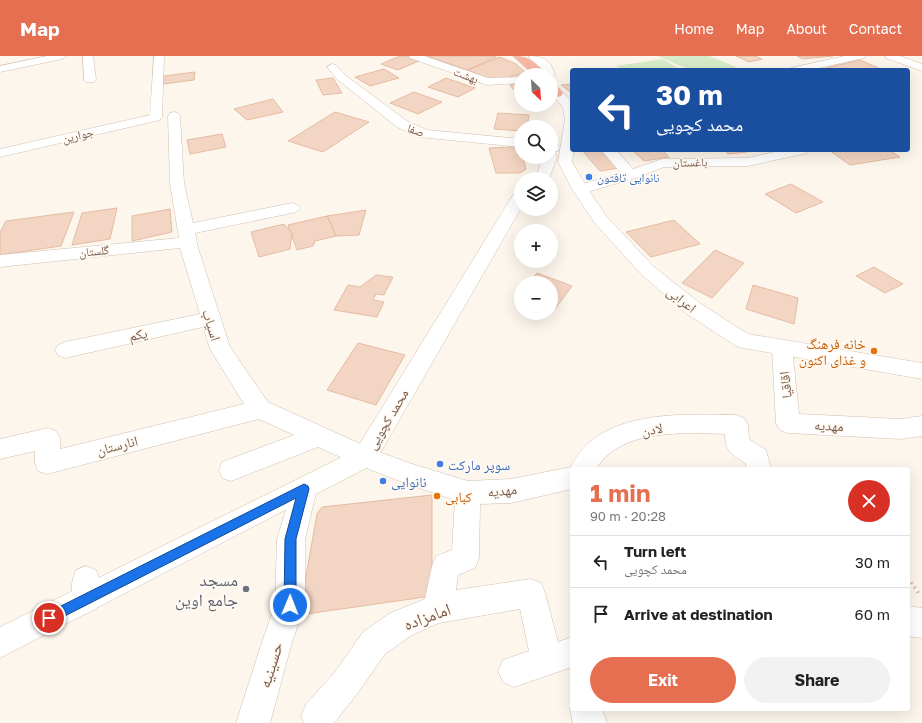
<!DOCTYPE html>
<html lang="en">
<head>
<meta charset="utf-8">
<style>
  :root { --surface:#fff; --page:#f2f2f2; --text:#222; --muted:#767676; --line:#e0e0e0; --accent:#e76f51 }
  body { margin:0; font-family:"Golos Text","Noto Naskh Arabic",sans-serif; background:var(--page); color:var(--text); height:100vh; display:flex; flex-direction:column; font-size:15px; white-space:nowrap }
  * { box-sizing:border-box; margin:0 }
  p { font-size:13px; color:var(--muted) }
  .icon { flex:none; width:22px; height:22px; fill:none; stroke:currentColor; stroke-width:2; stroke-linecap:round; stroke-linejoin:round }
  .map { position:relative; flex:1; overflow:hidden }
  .details { position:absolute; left:570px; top:411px; width:340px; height:244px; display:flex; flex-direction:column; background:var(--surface); border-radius:4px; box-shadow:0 4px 16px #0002 }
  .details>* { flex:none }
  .banner { position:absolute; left:570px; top:12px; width:340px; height:84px; border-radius:4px; box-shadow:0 4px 16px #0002; background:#1a4fa0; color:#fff; overflow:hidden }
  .needle { width:26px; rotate:155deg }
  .tools { position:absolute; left:514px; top:12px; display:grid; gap:8px }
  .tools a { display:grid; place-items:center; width:44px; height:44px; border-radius:50%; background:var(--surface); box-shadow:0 4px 16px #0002; font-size:20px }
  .pin { position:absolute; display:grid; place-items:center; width:34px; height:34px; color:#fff; margin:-17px; border:2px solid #fff; border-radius:50%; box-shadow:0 1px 4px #0007 }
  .me { position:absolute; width:44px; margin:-22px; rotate:1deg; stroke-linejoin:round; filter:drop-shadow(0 0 3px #0008) }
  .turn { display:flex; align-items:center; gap:14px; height:84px; padding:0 20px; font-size:18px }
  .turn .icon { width:52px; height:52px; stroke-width:2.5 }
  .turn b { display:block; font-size:28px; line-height:34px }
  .round { display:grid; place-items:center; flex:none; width:42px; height:42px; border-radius:21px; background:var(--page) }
  .overview { display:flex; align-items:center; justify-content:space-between; height:68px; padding:0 20px }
  h1 { font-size:24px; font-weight:700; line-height:30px; color:var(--accent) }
  .action { display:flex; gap:8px; margin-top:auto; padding:8px 20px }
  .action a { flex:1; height:46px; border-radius:24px; background:var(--accent); color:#fff; font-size:16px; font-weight:700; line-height:46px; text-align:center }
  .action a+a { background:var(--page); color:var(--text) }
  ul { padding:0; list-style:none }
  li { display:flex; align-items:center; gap:12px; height:52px; padding:0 20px; border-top:1px solid var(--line) }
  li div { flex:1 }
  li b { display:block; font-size:15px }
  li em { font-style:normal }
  header { display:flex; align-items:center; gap:24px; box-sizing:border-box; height:56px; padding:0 20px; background:var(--accent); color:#fff }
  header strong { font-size:19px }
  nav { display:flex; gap:22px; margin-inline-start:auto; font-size:14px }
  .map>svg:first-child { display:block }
  .green { fill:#d8ecc9 }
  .building { fill:#f3d5c3; stroke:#e6bba3 }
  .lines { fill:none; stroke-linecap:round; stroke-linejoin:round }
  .street-casing { stroke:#d1beb0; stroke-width:1 }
  .secondary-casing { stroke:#d6c0b0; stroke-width:1 }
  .highway-casing { stroke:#dad1cd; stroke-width:1 }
  .path { stroke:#d9b8a5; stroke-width:3.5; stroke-dasharray:1.5 4; stroke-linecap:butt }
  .street { fill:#fff; fill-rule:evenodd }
  .secondary { fill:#fff; fill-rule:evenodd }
  .highway { fill:#f7b7a3; fill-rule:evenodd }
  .route { fill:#1a73e8; stroke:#114b97 }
  .shop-dot { fill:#3f7fe0; stroke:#fffaf3; stroke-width:1.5 }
  .food-dot { fill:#e8710a; stroke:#fffaf3; stroke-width:1.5 }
  .worship-dot { fill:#6b7280; stroke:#fffaf3; stroke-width:1.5 }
  .labels { text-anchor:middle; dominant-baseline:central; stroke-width:3.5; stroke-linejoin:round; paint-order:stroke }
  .far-street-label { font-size:12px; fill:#7a5c4d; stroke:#fffaf3 }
  .far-shop-label { font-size:12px; fill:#366cbe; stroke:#fffaf3; text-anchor:start }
  .street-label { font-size:14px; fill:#7a5c4d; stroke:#fffaf3 }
  .food-label { font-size:14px; fill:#c56008; stroke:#fffaf3; text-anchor:end }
  .shop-label { font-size:14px; fill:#366cbe; stroke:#fffaf3; text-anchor:start }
  .near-worship-label { font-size:17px; fill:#5b616d; stroke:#fffaf3; text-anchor:end }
  .near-street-label { font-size:17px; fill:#7a5c4d; stroke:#fffaf3 }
</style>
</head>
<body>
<header>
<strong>Map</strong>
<nav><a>Home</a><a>Map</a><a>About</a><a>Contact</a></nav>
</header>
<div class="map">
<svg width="922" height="667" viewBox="0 0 922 667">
  <rect width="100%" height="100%" fill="#fdf6ec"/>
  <g class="green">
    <path d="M658 0H709L738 12 732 14H690Z"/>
    <path d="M663 3 681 14H622L616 10Z"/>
  </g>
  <g class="building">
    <path d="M400 0H409L421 4 398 14 381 8Z"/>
    <path d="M427 0H496V1L467 14Z"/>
    <path d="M736 0H755L762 3 749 6Z"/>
    <path d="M797 0H833L803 3Z"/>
    <path d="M500 1 516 8 526 17 493 25 468 14Z"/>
    <path d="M860 4 883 14H825L822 13Z"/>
    <path d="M384 13 399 22 370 30 355 21Z"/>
    <path d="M195 16 194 24 163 28 164 20Z"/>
    <path d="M333 22 342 37 323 39 316 24Z"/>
    <path d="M446 22 475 32 458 41 428 31Z"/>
    <path d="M521 28V33L514 34 510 29Z"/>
    <path d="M572 28V37L561 29Z"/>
    <path d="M414 36 442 46 418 58 390 47Z"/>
    <path d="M273 43 283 56 247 64 234 53Z"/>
    <path d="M335 56 369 66 323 96 288 85Z"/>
    <path d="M498 57 529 59 527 71H521V75L494 73Z"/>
    <path d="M222 78 226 91 190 98 187 84Z"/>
    <path d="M514 91 521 93V101H523L526 113 520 117H496L489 92Z"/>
    <path d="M582 94H602L619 112 600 115Z"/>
    <path d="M632 94H662L669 101 644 105Z"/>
    <path d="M725 94H745L747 96 728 98Z"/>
    <path d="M847 94H889L900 101 850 109 832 96Z"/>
    <path d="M791 128 823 146 796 157 765 138Z"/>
    <path d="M117 152 110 183 72 189 82 157Z"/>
    <path d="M170 153 172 176 132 185V160Z"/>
    <path d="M366 154 359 179 336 180 327 160Z"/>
    <path d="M74 156 61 190 0 199V176L6 165Z"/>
    <path d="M327 160 336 180 315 185 313 190 297 194 288 169Z"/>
    <path d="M674 164 700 188 651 201 626 176Z"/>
    <path d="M284 168 292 177 290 193 259 201 251 176Z"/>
    <path d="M715 194 744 207 712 242 682 227Z"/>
    <path d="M874 211 903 228 885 237 856 220Z"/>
    <path d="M537 217 572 230 555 253 551 251V227H529Z"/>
    <path d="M376 219 393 221 384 239 376 238 373 244 384 246 377 261 334 254 348 229 360 231Z"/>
    <path d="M753 229 798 242 794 268 746 253Z"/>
    <path d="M358 287 405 299 376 349 327 334Z"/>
    <path d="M432 439V540L299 559 317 458 322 451Z"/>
  </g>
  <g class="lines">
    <defs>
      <g id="street">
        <path d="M47 0H67L62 3 0 16V10Z"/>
        <path d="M83 0H93L96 24 94 26H86L84 24Z"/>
        <path d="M154 0H164L162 61 160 64 0 101V93L150 59Z"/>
        <path d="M409 0H424L488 22 521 21V27L487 29 410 2Z"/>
        <path d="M529 0C543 0 550 4 555 18L551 22V19H542L541 12 530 3Z"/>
        <path d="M885 0H900L922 8V15L886 2Z"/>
        <path d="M332 8 336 9 345 19 407 65 427 74 521 83V91L419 81 397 71 337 23 327 11Z"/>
        <path d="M174 56 178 57 180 60 184 127 193 167 292 147 298 149 300 152 298 155 292 157 195 177 198 192 230 291 268 346 374 394 412 408 468 425 511 423 571 411C598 353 682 358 736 359L744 362 748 369 749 383 766 394 771 413H747L746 408C732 398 725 396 725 378 683 377 621 372 596 413H572V433L511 447 480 448 479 502 475 512 458 519 456 534 531 523 541 527 545 537 558 586 572 581V611L514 631 503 626 498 615 503 604 529 595 520 553 439 567 412 579 385 598 357 638 334 667H304L301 660 306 648 335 616 363 576 390 557 425 543 432 510 436 500 452 494 455 444C408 429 363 412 318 391L231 425 222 422 219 414 222 406 294 379 259 363 47 418 38 415 35 407V395L0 403V383L48 372 56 375 60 382V393L244 348 210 293 203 271 65 302 58 299 55 294 58 289 65 286 200 258 180 192 0 211V199L179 182 170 127 168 60 170 57Z"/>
        <path d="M551 88 558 89 560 92 558 95 551 96Z"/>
        <path d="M601 94H616L633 113 662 103 748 102 783 94H809L807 97 748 110 664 111 636 122 580 138 575 136 572 133 575 130 621 117Z"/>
        <path d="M782 284 789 287 792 292 799 358 901 363 922 360V380L901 383 788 377 780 374 776 367 772 292 775 287Z"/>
        <path d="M304 421 313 425 317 433 305 483V549L292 586 270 667H236L262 586 275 549 277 483 295 425Z"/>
        <path d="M86 510 96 514C102 528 102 540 96 553L86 558 76 553C70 540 70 528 76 514Z"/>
        <path d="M908 550 922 552V582L908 580Z"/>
        <path d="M572 647V653H602L607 667H573L570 653Z"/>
      </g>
      <g id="secondary">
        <path d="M845 0H865L864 2 810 14H789L791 12Z"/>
        <path d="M557 33 561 34 572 46V94H574L572 106 588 133 606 160 653 210 701 248 748 278 922 307V323L743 292 736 290 687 258 641 218 594 166 572 133 558 106 565 64 563 51 551 37 553 34Z"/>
        <path d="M551 97 555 98 557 101 549 123H534L537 118 543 101H551Z"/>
        <path d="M521 134V152L374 408 0 602V571L356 394 513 139 516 136Z"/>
      </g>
      <g id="highway">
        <path d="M513 0C528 0 536 6 546 19H534Z"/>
        <path d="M551 28C556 29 560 32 563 37L561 40 557 41 551 38Z"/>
      </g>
    </defs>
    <use href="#street" class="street-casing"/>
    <use href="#secondary" class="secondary-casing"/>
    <use href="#highway" class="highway-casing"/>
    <path class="path" d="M908 522 920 539"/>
    <use href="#street" class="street"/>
    <use href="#secondary" class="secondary"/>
    <use href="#highway" class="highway"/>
  </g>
  <path class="route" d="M304 428 308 430 309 433 296 483V549L294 553 290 555 286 553 284 549 285 483 296 442 53 566 49 568 45 566 43 562 45 558Z"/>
  <g class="shop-dot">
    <circle cx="589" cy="121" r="4"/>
    <circle cx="440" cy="408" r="4"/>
    <circle cx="383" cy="425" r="4"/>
  </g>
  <g class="food-dot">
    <circle cx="874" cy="295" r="4"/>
    <circle cx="437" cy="440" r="4"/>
  </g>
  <circle class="worship-dot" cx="246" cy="533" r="4"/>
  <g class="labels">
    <g class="far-street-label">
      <text transform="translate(466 19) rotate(20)">بهشت</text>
      <text transform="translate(416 74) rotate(20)">صفا</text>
      <text transform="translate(78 79) rotate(-13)">جوارین</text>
      <text transform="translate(690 106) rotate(-1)">باغستان</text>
      <text transform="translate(94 195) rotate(-6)">گلستان</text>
    </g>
    <g class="far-shop-label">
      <text x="597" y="121">نانوایی تافتون</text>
    </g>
    <g class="street-label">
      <text transform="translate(682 243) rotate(39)">اعرابی</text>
      <text transform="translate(212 269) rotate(73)">اسیاب</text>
      <text transform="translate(138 278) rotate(-12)">یکم</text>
      <text transform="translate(785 329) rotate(-95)">اقاقیا</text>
      <text transform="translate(387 363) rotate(-59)">محمد کچویی</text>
      <text transform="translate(829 369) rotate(3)">مهدیه</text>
      <text transform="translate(652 373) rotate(-10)">لادن</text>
      <text transform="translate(117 389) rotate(-14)">انارستان</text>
      <text transform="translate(502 434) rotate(-6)">مهدیه</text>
    </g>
    <g class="food-label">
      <text x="866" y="287">خانه فرهنگ<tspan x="866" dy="16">و غذای اکنون</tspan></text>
      <text x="445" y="440" text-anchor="start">کبابی</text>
    </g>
    <g class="shop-label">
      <text x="448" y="408">سوپر مارکت</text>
      <text x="391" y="425">نانوایی</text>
    </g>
    <g class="near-worship-label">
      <text x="238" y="523">مسجد<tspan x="238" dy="20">جامع اوین</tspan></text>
    </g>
    <g class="near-street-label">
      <text transform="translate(427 560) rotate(-20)">امامزاده</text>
      <text transform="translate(270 609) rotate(-73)">حسینیه</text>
    </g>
  </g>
</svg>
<div class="tools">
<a><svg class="needle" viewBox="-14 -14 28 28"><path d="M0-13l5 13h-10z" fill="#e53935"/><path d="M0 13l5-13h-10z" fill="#767676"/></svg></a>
<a><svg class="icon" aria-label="search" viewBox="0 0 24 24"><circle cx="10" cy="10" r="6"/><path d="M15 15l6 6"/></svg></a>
<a><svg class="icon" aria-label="layers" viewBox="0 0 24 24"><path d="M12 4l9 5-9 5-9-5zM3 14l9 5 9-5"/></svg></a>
<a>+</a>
<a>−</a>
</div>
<div class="pin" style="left:49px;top:562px;background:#d93025"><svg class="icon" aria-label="arrive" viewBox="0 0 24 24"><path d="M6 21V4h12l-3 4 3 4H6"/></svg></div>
<svg class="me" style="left:290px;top:549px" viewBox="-20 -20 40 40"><circle r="17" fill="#1a73e8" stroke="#fff" stroke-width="3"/><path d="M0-11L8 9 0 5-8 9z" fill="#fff"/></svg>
<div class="banner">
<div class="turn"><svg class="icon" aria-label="left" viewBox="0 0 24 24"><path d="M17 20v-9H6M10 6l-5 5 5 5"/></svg><div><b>30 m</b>محمد کچویی</div></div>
</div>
<section class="details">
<div class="overview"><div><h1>1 min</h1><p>90 m · 20:28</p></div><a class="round" style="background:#d93025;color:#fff"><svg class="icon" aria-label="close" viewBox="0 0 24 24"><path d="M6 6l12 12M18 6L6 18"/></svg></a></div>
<ul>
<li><svg class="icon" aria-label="left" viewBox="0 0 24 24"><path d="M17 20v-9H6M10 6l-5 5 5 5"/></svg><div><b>Turn left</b><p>محمد کچویی</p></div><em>30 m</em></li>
<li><svg class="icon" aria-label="arrive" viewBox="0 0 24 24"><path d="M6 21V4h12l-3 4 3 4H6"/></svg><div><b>Arrive at destination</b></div><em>60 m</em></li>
</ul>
<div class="action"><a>Exit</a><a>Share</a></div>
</section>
</div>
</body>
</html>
